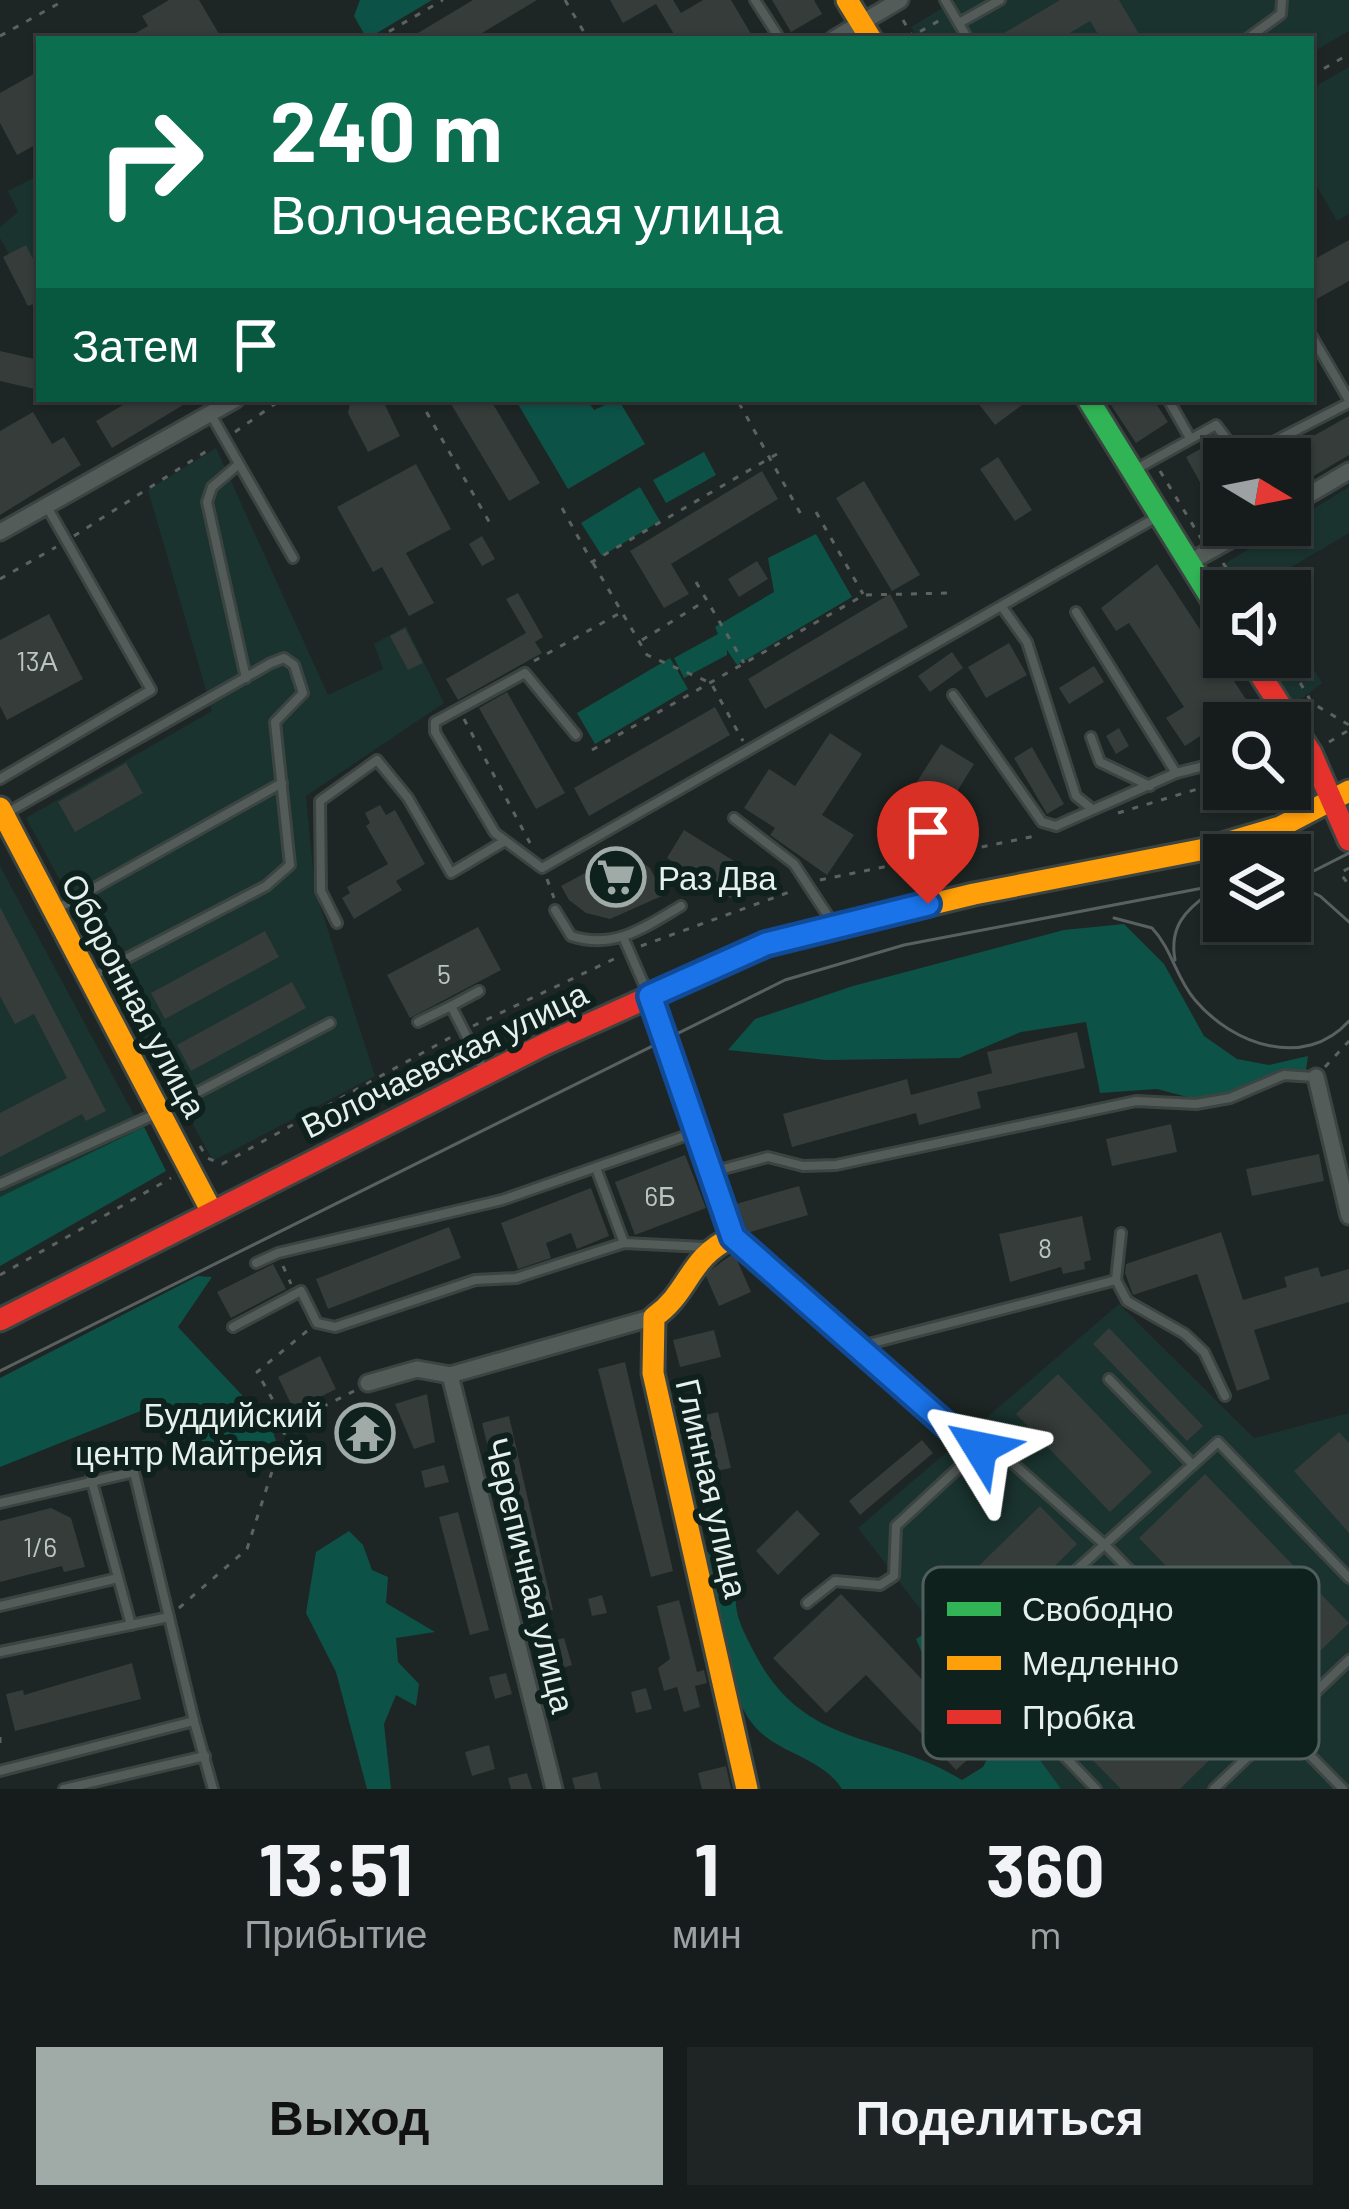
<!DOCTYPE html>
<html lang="ru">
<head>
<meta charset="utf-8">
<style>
  :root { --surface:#161c1b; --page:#1f2524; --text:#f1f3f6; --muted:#9ea1a3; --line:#353a3a; --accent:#a0aaa7 }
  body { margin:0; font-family:Barlow,sans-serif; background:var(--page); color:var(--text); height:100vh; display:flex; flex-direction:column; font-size:45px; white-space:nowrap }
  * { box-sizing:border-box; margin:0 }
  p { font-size:39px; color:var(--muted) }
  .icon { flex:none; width:66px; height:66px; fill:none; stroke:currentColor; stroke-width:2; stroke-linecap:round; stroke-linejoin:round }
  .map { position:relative; height:1789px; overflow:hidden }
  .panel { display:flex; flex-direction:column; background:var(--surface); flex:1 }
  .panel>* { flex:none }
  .banner { position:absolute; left:36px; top:36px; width:1278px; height:366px; border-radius:0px; box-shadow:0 3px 9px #0004,0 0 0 3px var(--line); background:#0b6e4f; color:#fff; overflow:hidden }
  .needle { width:78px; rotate:100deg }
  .buttons { position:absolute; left:1203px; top:438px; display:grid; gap:24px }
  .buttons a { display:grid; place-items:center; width:108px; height:108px; border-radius:0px; background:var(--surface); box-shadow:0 3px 9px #0004,0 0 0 3px var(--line); font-size:60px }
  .pin { position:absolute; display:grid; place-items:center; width:102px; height:102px; color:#fff; margin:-123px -51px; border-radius:50% 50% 50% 0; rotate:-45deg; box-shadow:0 0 12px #0007 }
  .pin .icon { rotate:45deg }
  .me { position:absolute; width:132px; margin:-66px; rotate:305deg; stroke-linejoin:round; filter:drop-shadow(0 0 9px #0008) }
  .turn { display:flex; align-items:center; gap:42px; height:252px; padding:0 36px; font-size:54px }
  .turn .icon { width:156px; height:156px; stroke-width:2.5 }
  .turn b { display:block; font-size:84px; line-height:102px }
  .then { display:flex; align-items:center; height:114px; padding:0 36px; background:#0003; gap:24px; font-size:45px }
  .eta { display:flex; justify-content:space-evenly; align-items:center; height:204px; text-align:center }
  .eta b { font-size:72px; font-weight:700; line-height:84px }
  .action { display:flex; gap:24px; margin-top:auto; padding:24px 36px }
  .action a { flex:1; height:138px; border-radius:0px; background:var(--accent); color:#111; font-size:48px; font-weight:700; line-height:138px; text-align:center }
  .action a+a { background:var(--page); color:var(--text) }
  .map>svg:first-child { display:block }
  .built { fill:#1a332e }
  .green { fill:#0d5247 }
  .building { fill:#353c3a }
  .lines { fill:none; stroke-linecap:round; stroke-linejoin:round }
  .lane-casing { stroke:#3c4442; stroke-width:14 }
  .street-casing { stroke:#3c4442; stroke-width:21 }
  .fast-casing { stroke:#3c4442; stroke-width:27 }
  .slow-casing { stroke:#3c4442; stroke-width:27 }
  .jam-casing { stroke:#3c4442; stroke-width:27 }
  .path { stroke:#5c6260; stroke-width:3; stroke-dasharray:6 9; stroke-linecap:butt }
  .lane { stroke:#545c5a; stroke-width:8 }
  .street { stroke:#545c5a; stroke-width:15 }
  .fast { stroke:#30b455; stroke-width:21 }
  .slow { stroke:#ff9f0a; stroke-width:21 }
  .jam { stroke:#e5322d; stroke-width:21 }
  .tram { stroke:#59605f; stroke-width:3 }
  .route-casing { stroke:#114b97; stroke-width:30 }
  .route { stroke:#1a73e8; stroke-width:21 }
  .labels { text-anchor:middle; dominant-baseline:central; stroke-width:12; stroke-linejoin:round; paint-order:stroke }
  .number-label { font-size:27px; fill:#bac4c1 }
  .poi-label { font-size:33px; fill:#e6f1ee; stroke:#0f211d; text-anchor:start }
  .street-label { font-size:33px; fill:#e6f1ee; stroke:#0f211d }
  .key { fill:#0f211d; stroke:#505f5c; stroke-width:3 }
  .key-label { font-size:33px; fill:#e6f1ee }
</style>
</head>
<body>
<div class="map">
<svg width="1349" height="1789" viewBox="0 0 1349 1789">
  <rect width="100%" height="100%" fill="#1d2624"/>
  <g class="built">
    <path d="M956 0H1349V31L1311 53V39H918L911 27Z"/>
    <path d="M1349 67V214L1337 221 1311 176V89Z"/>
    <path d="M39 175V307L25 304 28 288 0 238V227L18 212 8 191Z"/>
    <path d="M216 448 328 695 383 669 374 644 406 626 444 703 306 796 315 890 375 1076 213 1161 26 818 212 711 148 490Z"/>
    <path d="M1349 487V533L1263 584 1267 591H1224V600L1208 574Z"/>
    <path d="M1290 630 1322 683 1290 708 1259 657H1290Z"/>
    <path d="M0 866 149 1143 0 1224Z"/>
    <path d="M1119 1304 1254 1438 1349 1413V1789H1058L858 1528Z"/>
  </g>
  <g class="green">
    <path d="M360 0H432L367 39 354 16Z"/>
    <path d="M515 399H586L594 410 618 399 645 444 568 489Z"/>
    <path d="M704 452 716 475 666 503 653 480Z"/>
    <path d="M640 487 660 521 602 556 581 523Z"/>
    <path d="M816 534 852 597 737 665 727 650V655L684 678 674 658 718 634 715 627 774 592 768 558Z"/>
    <path d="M670 658 688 689 595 744 577 713Z"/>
    <path d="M1124 924 1164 964 1204 1036 1237 1059 1269 1065 1308 1056 1306 1070 1254 1090 1195 1099 1157 1089 1100 1093 1086 1022 1021 1032 959 1058 826 1060 728 1050 755 1019 853 986 1064 930Z"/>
    <path d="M144 1127 166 1171 0 1266V1197Z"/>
    <path d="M198 1276 212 1277 178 1327 271 1426 280 1453 227 1468 175 1411 148 1408 0 1467V1378Z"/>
    <path d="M349 1531 363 1545 372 1570 388 1577 386 1603 435 1632 396 1638 398 1662 419 1684 416 1706 396 1695 384 1724 391 1789H367L336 1672 306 1613 316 1552Z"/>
    <path d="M708 1552 737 1582C732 1612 741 1626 754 1652 804 1750 883 1731 962 1780L983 1767 991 1751 932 1676 916 1639 933 1628 955 1643 1061 1789H842C820 1755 775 1754 752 1723 726 1689 708 1597 697 1553Z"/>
  </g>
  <g class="building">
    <path d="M169 0H199L222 39H125L148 26 142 16Z"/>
    <path d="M473 0H537L472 39H408Z"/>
    <path d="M610 0H673L681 13 703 0H731L754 39H677L656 4 623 23Z"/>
    <path d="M772 0H814L822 14 791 32Z"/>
    <path d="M1060 0H1119L1142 39H1101L1090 21 1060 39H994Z"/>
    <path d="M39 71V143L17 155 0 123V93Z"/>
    <path d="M1349 240V281L1315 300 1311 261Z"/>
    <path d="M26 245 39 271V301L28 306 3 257Z"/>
    <path d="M0 351 39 360V390L0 381Z"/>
    <path d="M133 399H193L112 448 96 421Z"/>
    <path d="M351 399H382L400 436 368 452 348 413Z"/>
    <path d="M448 399H490L540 483 509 501Z"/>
    <path d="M975 399H1030L995 425Z"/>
    <path d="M1107 399H1153L1168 422 1136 443Z"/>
    <path d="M33 412 52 444 64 437 81 465 0 515V431Z"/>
    <path d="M1349 416V455L1290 490V449Z"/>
    <path d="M1213 442 1224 462V507L1216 511 1186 457Z"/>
    <path d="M998 457 1032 510 1015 521 980 469Z"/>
    <path d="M416 464 451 529 406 553 434 603 409 616 382 567 373 572 337 507Z"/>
    <path d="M762 471 778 499 671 564 689 594 664 608 630 551Z"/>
    <path d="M864 481 920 575 892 591 836 498Z"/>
    <path d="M482 536 495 559 482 566 469 544Z"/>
    <path d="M757 561 768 579 739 597 728 579Z"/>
    <path d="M1157 564 1249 704 1185 746 1166 718 1184 707 1129 623 1116 631 1101 608Z"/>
    <path d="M518 593 543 637 535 642 542 653 458 700 446 679 526 633 506 599Z"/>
    <path d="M890 594 908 627 765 709 748 679Z"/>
    <path d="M49 614 83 679 7 720 0 706V640Z"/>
    <path d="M405 628 423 663 408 670 390 636Z"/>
    <path d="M1009 643 1027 675 986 698 968 667Z"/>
    <path d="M952 652 963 668 930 692 918 676Z"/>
    <path d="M1094 666 1104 682 1069 704 1059 688Z"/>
    <path d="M507 692 565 793 536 809 479 708Z"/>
    <path d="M715 707 730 735 589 816 574 788Z"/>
    <path d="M1119 728 1129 746 1116 754 1106 736Z"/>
    <path d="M830 733 862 754 822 815 854 835 827 875 770 835 775 828 744 808 769 769 795 786Z"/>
    <path d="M941 744 974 764 921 850 887 829Z"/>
    <path d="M1032 747 1064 804 1047 814 1014 758Z"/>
    <path d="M126 763 143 793 75 832 58 802Z"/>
    <path d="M380 805 386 815 395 810 425 864 396 881 402 890 354 919 342 898 350 893 347 887 388 864 366 826 370 823 365 813Z"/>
    <path d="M684 830 755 874 737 902 667 858Z"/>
    <path d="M626 851 650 868 664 895 610 919 586 913 569 900 561 886Z"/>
    <path d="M0 907 106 1111 86 1121 82 1114 0 1157V1113L67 1078 34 1014 15 1024 0 996Z"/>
    <path d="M478 927 501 970 410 1018 387 975Z"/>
    <path d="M265 931 279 957 165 1019 151 993Z"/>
    <path d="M292 982 306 1008 191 1071 177 1045Z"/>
    <path d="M1077 1032 1085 1068 977 1092 981 1108 919 1125 916 1113 792 1147 783 1114 907 1079 911 1095 992 1073 987 1052Z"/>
    <path d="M1171 1124 1177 1152 1112 1166 1106 1139Z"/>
    <path d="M1319 1154 1324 1181 1252 1196 1246 1169Z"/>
    <path d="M685 1155 706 1208 635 1235 615 1182Z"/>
    <path d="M799 1186 808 1215 747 1233 736 1204Z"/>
    <path d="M591 1188 609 1236 577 1249 571 1233 546 1243 551 1258 518 1269 501 1223Z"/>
    <path d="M1082 1216 1091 1260 1084 1262 1085 1269 1063 1274 1061 1267 1010 1282 999 1234Z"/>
    <path d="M449 1227 461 1258 328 1309 316 1279Z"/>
    <path d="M1221 1232 1243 1300 1287 1287 1284 1277 1318 1267 1321 1277 1349 1269V1302L1254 1330 1270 1379 1237 1391 1197 1274 1133 1295 1125 1273 1126 1264Z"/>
    <path d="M734 1253 751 1292 719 1306 705 1274Z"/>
    <path d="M273 1264 286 1289 231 1318 217 1292Z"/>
    <path d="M1109 1328 1203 1426 1187 1441 1093 1344Z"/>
    <path d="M714 1330 721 1357 680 1367 673 1340Z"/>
    <path d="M320 1356 336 1389 294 1410 278 1377Z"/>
    <path d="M625 1362 673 1571 651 1577 598 1369Z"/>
    <path d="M1058 1374 1152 1472 1110 1512 1016 1414Z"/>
    <path d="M427 1394 435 1442 414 1449 395 1404Z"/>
    <path d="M718 1412 731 1468 705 1473 693 1418Z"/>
    <path d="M509 1416 553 1610 529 1616 482 1423Z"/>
    <path d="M360 1418 380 1433 360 1461 346 1450 352 1441 346 1437Z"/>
    <path d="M1339 1432 1349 1443V1533L1294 1471Z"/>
    <path d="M922 1440 933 1453 860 1515 849 1501Z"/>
    <path d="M444 1465 449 1482 425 1488 421 1471Z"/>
    <path d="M1205 1474 1349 1623 1283 1687 1139 1538Z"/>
    <path d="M1040 1506 1077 1544 979 1641 942 1602Z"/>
    <path d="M51 1508 71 1518 85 1567 64 1572 62 1566 0 1582V1521Z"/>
    <path d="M797 1510 820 1534 778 1575 756 1551Z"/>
    <path d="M458 1512 489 1630 470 1635 439 1517Z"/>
    <path d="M1104 1575 1249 1721 1180 1789H1121L1006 1672Z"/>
    <path d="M841 1594 984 1745 956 1770 866 1675 826 1713 773 1658Z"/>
    <path d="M602 1595 607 1613 592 1616 588 1599Z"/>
    <path d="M679 1600 697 1672 704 1670 707 1683 695 1686 700 1707 684 1712 677 1687 664 1691 658 1668 670 1659 657 1606Z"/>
    <path d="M564 1638 572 1665 554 1671 546 1643Z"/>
    <path d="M132 1663 141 1699 15 1731 6 1694 23 1690 24 1695Z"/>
    <path d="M506 1673 512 1694 495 1699 489 1677Z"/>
    <path d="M646 1688 652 1709 636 1713 631 1692Z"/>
    <path d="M489 1745 495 1769 472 1776 465 1752Z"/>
    <path d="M726 1766 731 1789H702L698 1773Z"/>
    <path d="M597 1772 601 1789H575L572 1778Z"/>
    <path d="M527 1773 532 1789H511L508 1778Z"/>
  </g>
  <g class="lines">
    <defs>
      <g id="lane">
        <path d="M755 0 780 39"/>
        <path d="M945 0 968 39"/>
        <path d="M959 23 1000 0"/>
        <path d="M1247 39 1281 14 1282 0"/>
        <path d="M1311 335 1349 400"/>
        <path d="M1168 399 1190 438"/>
        <path d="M210 413 293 558"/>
        <path d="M239 464 212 487 207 502 246 678"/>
        <path d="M1133 471 1216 425 1234 449 1248 455 1349 403"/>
        <path d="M1002 607 1027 642 1076 796 1092 809"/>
        <path d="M1076 612 1176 773"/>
        <path d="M953 695 1042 822 1056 826 1176 773 1224 761"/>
        <path d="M576 735 525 673 435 722V732L495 833 542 868 1157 517"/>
        <path d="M1091 737 1100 762 1150 786"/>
        <path d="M0 779 151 690 46 505"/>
        <path d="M5 814 271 663 284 658 294 665 303 693 275 722 290 865 266 886 91 977"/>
        <path d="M734 818 794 864 834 925"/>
        <path d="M55 910 282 783"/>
        <path d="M555 910 571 936C615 950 645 927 681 906"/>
        <path d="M337 923 321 891 320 801 377 760 408 798 451 873 503 842"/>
        <path d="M624 939 658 1017 733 1237 962 1439 1009 1460 1106 1546 1343 1789"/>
        <path d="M451 1006 479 991"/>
        <path d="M418 1022 451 1006 485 1072"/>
        <path d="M596 1168 624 1243"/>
        <path d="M712 1172 768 1157 803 1166 836 1165 1136 1101 1196 1104 1230 1098 1284 1075 1314 1077"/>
        <path d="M0 1184 160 1112 330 1023"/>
        <path d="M1121 1233 1116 1280 1127 1301 1185 1334 1204 1352 1225 1396"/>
        <path d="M256 1263 278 1253 502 1200 699 1131"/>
        <path d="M233 1327 301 1291 317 1323 335 1327 475 1280 516 1278 624 1243 704 1247"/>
        <path d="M857 1347 1116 1280"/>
        <path d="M1109 1379 1193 1465"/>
        <path d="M91 1478 131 1625"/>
        <path d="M0 1503 134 1472 194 1721 0 1771"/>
        <path d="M807 1603 835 1581 880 1585 894 1576 896 1526 980 1448"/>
        <path d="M0 1606 118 1578"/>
        <path d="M0 1652 169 1617"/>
        <path d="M194 1721 213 1789"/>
        <path d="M64 1789 205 1756"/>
        <path d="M1096 1789 989 1678V1649L1218 1442 1349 1578"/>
        <path d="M1214 1789 1349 1660"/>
      </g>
      <g id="street">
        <path d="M834 39 900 0"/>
        <path d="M1290 506 1349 471"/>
        <path d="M0 532 236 399"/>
        <path d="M1188 563 1257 525"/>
        <path d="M1316 1077 1349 1216"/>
        <path d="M450 1375 554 1789"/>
        <path d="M368 1383 417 1369 450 1375 654 1317"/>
      </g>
      <path id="fast" d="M1088 399 1224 619"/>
      <g id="slow">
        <path d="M847 0 871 39"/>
        <path d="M0 808 212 1212"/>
        <path d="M658 993 766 944 974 894 1205 849 1280 827 1349 791"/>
        <path d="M733 1237C688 1257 690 1292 654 1317L653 1373 747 1789"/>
      </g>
      <g id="jam">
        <path d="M1249 657 1311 753 1349 840"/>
        <path d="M0 1320 545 1044 658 993"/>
      </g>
    </defs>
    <use href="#lane" class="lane-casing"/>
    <use href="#street" class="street-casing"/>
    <use href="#fast" class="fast-casing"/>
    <use href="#slow" class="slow-casing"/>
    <use href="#jam" class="jam-casing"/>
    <g class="path">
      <path d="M565 0 588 39"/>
      <path d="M903 20 914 39"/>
      <path d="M532 34 536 39"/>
      <path d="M0 36 65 0"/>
      <path d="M376 39 443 0"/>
      <path d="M907 39 942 19"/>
      <path d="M1311 76 1349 54"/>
      <path d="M419 399 491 525"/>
      <path d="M739 403 803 518"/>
      <path d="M235 432 282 399"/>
      <path d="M1160 471 1202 540"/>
      <path d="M562 508 592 562 782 451"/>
      <path d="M816 512 863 594"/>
      <path d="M74 536 213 447"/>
      <path d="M593 563 647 655 711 683 743 741"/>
      <path d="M1223 563 1242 591"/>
      <path d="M0 579 56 547"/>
      <path d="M696 582 744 663"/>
      <path d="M1217 636 1224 648"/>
      <path d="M642 640 705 601"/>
      <path d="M1285 657 1312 703 1349 725"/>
      <path d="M534 661 620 613"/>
      <path d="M464 719 530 843"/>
      <path d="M1329 742 1349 730"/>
      <path d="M592 750 864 595 952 593"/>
      <path d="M1118 813 1224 781"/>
      <path d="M1349 868 1340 873 1349 885"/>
      <path d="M547 879 554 898"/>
      <path d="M820 880 1040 835"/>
      <path d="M641 946 795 890"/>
      <path d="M473 1026 616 958"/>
      <path d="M1325 1067 1349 1041"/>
      <path d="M200 1146 207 1158 222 1164 453 1036"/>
      <path d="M283 1266 291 1284"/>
      <path d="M0 1275 171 1178"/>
      <path d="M307 1331 257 1372 287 1425 354 1391"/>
      <path d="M179 1608 247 1549 287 1425"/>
      <path d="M0 1737V1746"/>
    </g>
    <use href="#lane" class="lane"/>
    <use href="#street" class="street"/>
    <use href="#fast" class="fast"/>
    <use href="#slow" class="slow"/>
    <use href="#jam" class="jam"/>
    <g class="tram">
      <path d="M1290 882 1320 896 1349 922"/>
      <path d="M1290 883 1349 853"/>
      <path d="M1114 918 1152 928C1172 949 1176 978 1195 1000 1233 1045 1305 1070 1349 1021"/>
      <path d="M1175 960C1169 927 1185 910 1211 892"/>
      <path d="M0 1371 785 980 904 945 1224 884"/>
    </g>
  </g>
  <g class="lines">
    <defs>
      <path id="route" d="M928 904 766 944 650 996 733 1237 962 1439 980 1448"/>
    </defs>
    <use href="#route" class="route-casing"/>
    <use href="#route" class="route"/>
  </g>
  <defs>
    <symbol id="supermarket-ring" viewBox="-11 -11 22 22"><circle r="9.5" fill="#0f211d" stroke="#a0aaa7" stroke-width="1.5"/><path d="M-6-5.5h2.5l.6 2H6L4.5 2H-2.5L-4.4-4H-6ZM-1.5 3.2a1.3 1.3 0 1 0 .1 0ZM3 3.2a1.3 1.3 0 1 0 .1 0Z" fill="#a0aaa7"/></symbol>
    <symbol id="temple-ring" viewBox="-11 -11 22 22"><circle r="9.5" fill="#0f211d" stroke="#a0aaa7" stroke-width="1.5"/><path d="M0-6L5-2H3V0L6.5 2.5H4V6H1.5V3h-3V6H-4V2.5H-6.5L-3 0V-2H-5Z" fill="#a0aaa7"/></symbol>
  </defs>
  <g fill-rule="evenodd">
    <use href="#supermarket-ring" x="583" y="844" width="66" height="66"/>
    <use href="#temple-ring" x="332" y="1400" width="66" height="66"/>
  </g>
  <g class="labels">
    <g class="number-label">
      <text x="37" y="660">13А</text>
      <text x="444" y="973">5</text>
      <text x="660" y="1195">6Б</text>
      <text x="1045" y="1247">8</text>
      <text x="40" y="1546">1/6</text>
    </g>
    <g class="poi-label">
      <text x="658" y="877">Раз Два</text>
      <text x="323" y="1414" text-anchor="end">Буддийский<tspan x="323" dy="38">центр Майтрейя</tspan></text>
    </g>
    <g class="street-label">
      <text transform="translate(135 995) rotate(62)">Оборонная улица</text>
      <text transform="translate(444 1059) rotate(-26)">Волочаевская улица</text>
      <text transform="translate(713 1488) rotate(77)">Глинная улица</text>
      <text transform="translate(531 1575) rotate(76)">Черепичная улица</text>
    </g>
  </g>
  <rect x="923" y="1567" width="396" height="192" rx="18" class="key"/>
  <rect x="947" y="1602" width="54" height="14" fill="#30b455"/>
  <rect x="947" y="1656" width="54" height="14" fill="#ff9f0a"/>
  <rect x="947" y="1710" width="54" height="14" fill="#e5322d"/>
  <g class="key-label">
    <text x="1022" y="1621">Свободно</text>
    <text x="1022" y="1675">Медленно</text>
    <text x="1022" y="1729">Пробка</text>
  </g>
</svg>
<div class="buttons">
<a><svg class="needle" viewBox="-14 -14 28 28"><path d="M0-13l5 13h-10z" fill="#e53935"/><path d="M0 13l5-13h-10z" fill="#9ea1a3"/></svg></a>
<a><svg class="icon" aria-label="sound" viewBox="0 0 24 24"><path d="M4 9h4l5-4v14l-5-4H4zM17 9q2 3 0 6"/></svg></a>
<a><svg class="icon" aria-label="search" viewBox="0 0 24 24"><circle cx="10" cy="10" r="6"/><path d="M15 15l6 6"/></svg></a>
<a><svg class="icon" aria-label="layers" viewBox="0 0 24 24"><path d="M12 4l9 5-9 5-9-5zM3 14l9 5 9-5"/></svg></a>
</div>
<div class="pin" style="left:928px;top:904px;background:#d93025"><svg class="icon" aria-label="arrive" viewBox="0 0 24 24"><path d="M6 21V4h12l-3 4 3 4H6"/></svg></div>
<svg class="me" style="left:980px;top:1448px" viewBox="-20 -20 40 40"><path d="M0-17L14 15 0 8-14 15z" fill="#1a73e8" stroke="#fff" stroke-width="4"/></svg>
<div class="banner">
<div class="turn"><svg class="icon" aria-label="right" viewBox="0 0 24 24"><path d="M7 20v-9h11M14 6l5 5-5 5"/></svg><div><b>240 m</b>Волочаевская улица</div></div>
<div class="then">Затем<svg class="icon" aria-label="arrive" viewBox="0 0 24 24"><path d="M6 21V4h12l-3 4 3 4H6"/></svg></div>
</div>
</div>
<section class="panel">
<div class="eta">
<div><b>13:51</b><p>Прибытие</p></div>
<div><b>1</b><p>мин</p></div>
<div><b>360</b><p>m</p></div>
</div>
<div class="action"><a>Выход</a><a>Поделиться</a></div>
</section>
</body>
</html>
